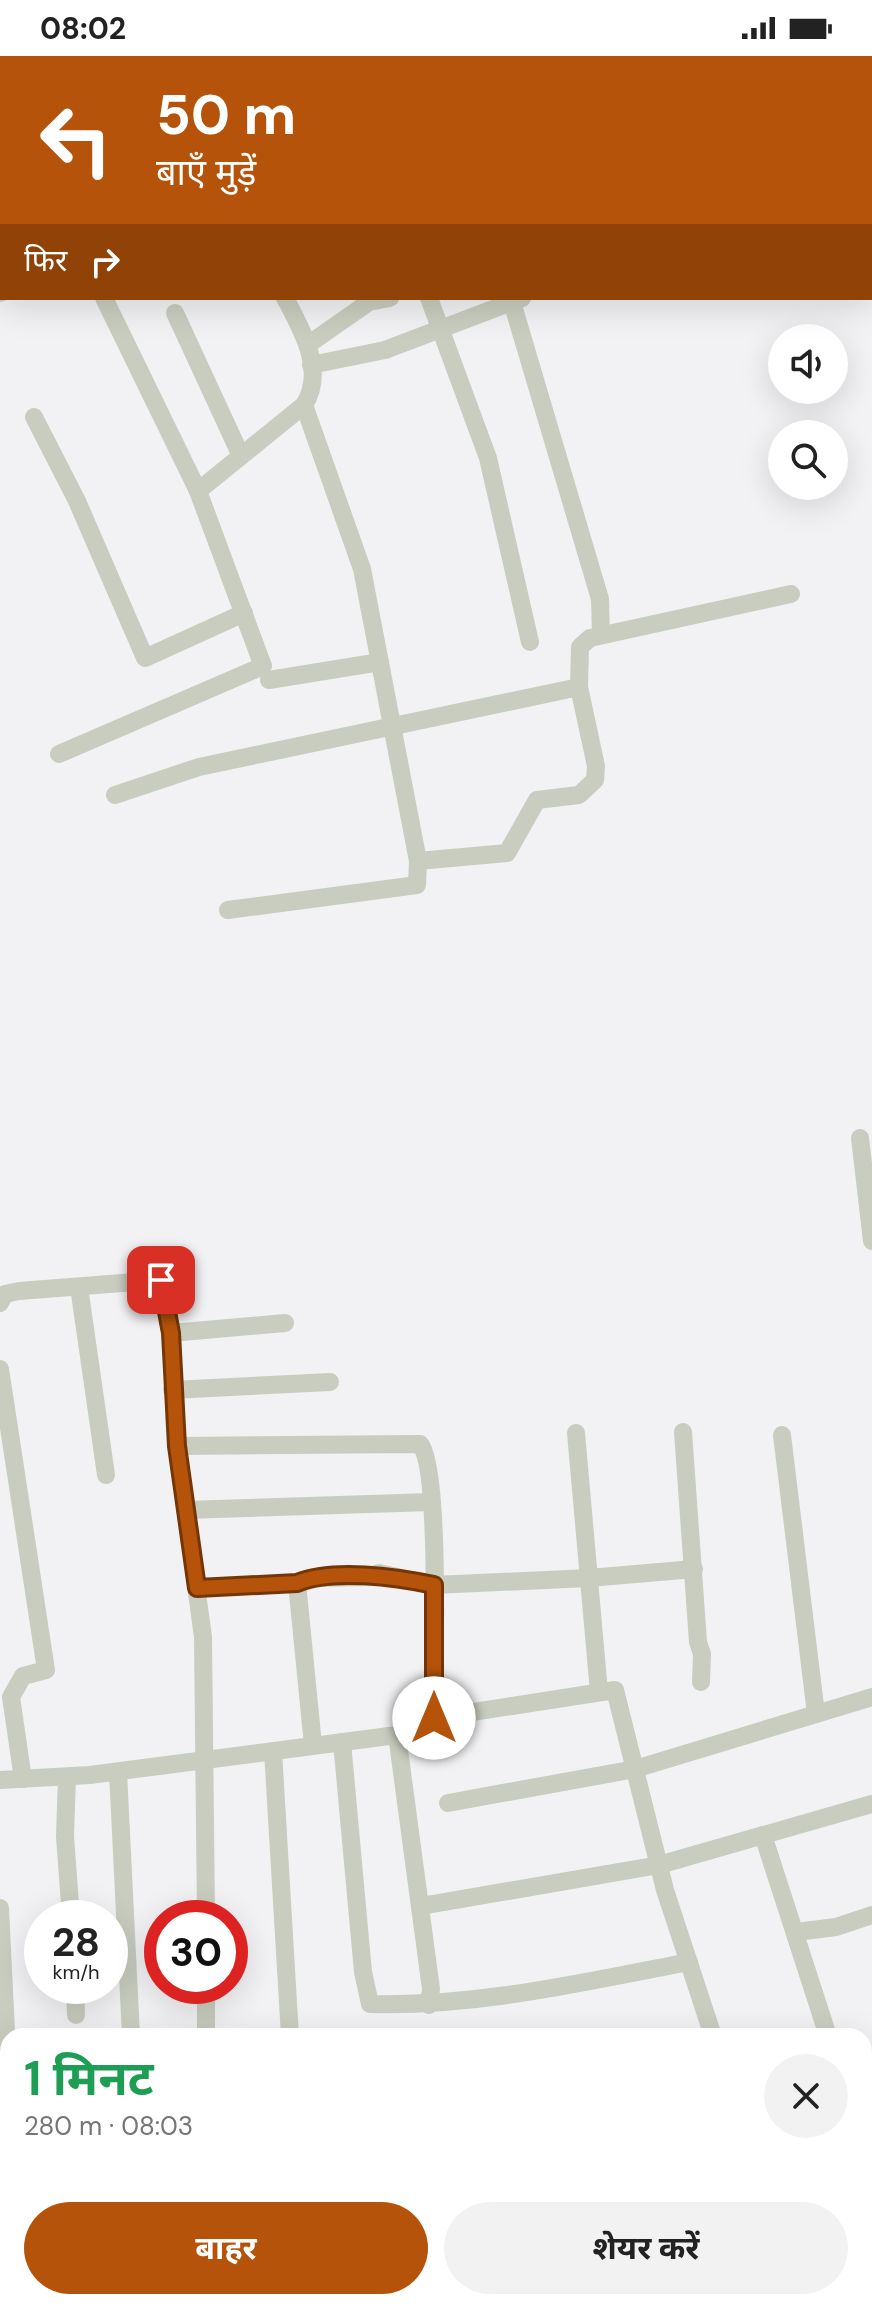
<!DOCTYPE html>
<html lang="hi">
<head>
<meta charset="utf-8">
<style>
  :root { --surface:#fff; --page:#f2f2f2; --text:#222; --muted:#767676; --accent:#b45309 }
  body { margin:0; font-family:"DM Sans","Noto Sans Devanagari",sans-serif; background:var(--page); color:var(--text); height:100vh; display:flex; flex-direction:column; font-size:30px; white-space:nowrap }
  * { box-sizing:border-box; margin:0 }
  p { font-size:26px; color:var(--muted) }
  .icon { flex:none; width:44px; height:44px; fill:none; stroke:currentColor; stroke-width:2; stroke-linecap:round; stroke-linejoin:round }
  .map { position:relative; flex:1; overflow:hidden }
  .side { position:absolute; left:0px; top:1972px; width:872px; height:282px; display:flex; flex-direction:column; background:var(--surface); border-radius:24px 24px 0 0; box-shadow:0 8px 32px #0002 }
  .side>* { flex:none }
  .top-card { position:absolute; left:0px; top:0px; width:872px; height:244px; box-shadow:0 8px 32px #0002; background:#b45309; color:#fff; overflow:hidden }
  .fabs { position:absolute; left:768px; top:268px; display:grid; gap:16px }
  .fabs a { display:grid; place-items:center; width:80px; height:80px; border-radius:50%; background:var(--surface); box-shadow:0 8px 32px #0002; font-size:40px }
  .speed { position:absolute; left:24px; top:1844px; display:flex; gap:16px; font-size:40px; font-weight:700; text-align:center }
  .speed>* { display:grid; place-content:center; width:104px; height:104px; border-radius:50%; background:var(--surface); box-shadow:0 8px 32px #0002; line-height:1 }
  .speed small { font-size:20px; font-weight:400 }
  .speed .limit { border:12px solid #d22; background:#fff; color:#111 }
  .pin { position:absolute; display:grid; place-items:center; width:68px; height:68px; color:#fff; margin:-34px; border-radius:16px; box-shadow:0 4px 12px #0006 }
  .me { position:absolute; width:88px; margin:-44px; rotate:0deg; stroke-linejoin:round; filter:drop-shadow(0 0 6px #0008) }
  .turn { display:flex; align-items:center; gap:28px; height:168px; padding:0 24px; font-size:36px }
  .turn .icon { width:104px; height:104px; stroke-width:2.5 }
  .turn b { display:block; font-size:56px; line-height:68px }
  .then { display:flex; align-items:center; height:76px; padding:0 24px; background:#0003; gap:16px; font-size:30px }
  .round { display:grid; place-items:center; flex:none; width:84px; height:84px; border-radius:42px; background:var(--page) }
  .overview { display:flex; align-items:center; justify-content:space-between; height:136px; padding:0 24px }
  h1 { font-size:48px; font-weight:700; line-height:60px; color:#1e9e55 }
  .action { display:flex; gap:16px; margin-top:auto; padding:16px 24px }
  .action a { flex:1; height:92px; border-radius:48px; background:var(--accent); color:#fff; font-size:32px; font-weight:700; line-height:92px; text-align:center }
  .action a+a { background:var(--page); color:var(--text) }
  .status { display:flex; justify-content:space-between; align-items:center; height:56px; padding:0 40px; background:var(--surface); direction:ltr }
  .status svg { height:22px; fill:currentColor }
  .map>svg:first-child { display:block }
  .lines { fill:none; stroke-linecap:round; stroke-linejoin:round }
  .minor { stroke:#c8cdbf; stroke-width:18 }
  .route-casing { stroke:#753606; stroke-width:20 }
  .route { stroke:#b45309; stroke-width:14 }
</style>
</head>
<body>
<div class="status"><b>08:02</b><svg viewBox="0 0 49 12"><path d="M0 12V9h3v3zM5 12V6h3v6zM10 12V3h3v9zM15 12V0h3v12zM26 1h20v11H26zM47 4h2v5h-2z"/></svg></div>
<div class="map">
<svg width="872" height="2253" viewBox="0 0 872 2253">
  <rect width="100%" height="100%" fill="#f2f2f4"/>
  <g class="lines">
    <g class="minor">
      <path d="M308 0V2"/>
      <path d="M563 0 564 2"/>
      <path d="M393 2 402 0"/>
      <path d="M687 2 689 0"/>
      <path d="M0 116 2 125"/>
      <path d="M0 237 2 236"/>
      <path d="M104 242 198 435"/>
      <path d="M429 242 488 402 530 586"/>
      <path d="M512 246 600 543 601 579"/>
      <path d="M175 257 241 400"/>
      <path d="M309 288 369 246 390 242"/>
      <path d="M311 309 385 294 522 242"/>
      <path d="M34 361 77 445 145 602 244 557"/>
      <path d="M269 624 380 606"/>
      <path d="M59 698 263 610 198 435 304 349C326 315 302 274 285 242"/>
      <path d="M115 739 199 711 579 631"/>
      <path d="M418 805 507 797 537 744 579 739 595 724 596 710 579 631 580 591 590 582 791 538"/>
      <path d="M228 854 417 829 418 805 362 513 304 349"/>
      <path d="M860 1082 872 1185"/>
      <path d="M79 1231 106 1419"/>
      <path d="M0 1247 5 1238 19 1235 161 1224 171 1277 177 1390 203 1581 206 1862"/>
      <path d="M171 1277 285 1267"/>
      <path d="M0 1313 46 1614 23 1620 11 1641 23 1723"/>
      <path d="M172 1334 330 1326"/>
      <path d="M683 1376 698 1586 702 1598 701 1626"/>
      <path d="M576 1377 599 1636"/>
      <path d="M782 1379 816 1658"/>
      <path d="M177 1390 420 1388C441 1412 434 1618 434 1662"/>
      <path d="M185 1454 431 1446"/>
      <path d="M297 1527 313 1689"/>
      <path d="M197 1532 297 1527 310 1522 367 1521 379 1517 434 1529 589 1522 694 1513"/>
      <path d="M397 1679 431 1933 429 1949"/>
      <path d="M342 1686 363 1916 370 1948C478 1951 583 1926 689 1906"/>
      <path d="M273 1695 290 1980"/>
      <path d="M118 1716 131 1980"/>
      <path d="M67 1721 65 1780 71 1862"/>
      <path d="M0 1724 90 1719 397 1679 434 1662 615 1634 665 1834 713 1980"/>
      <path d="M448 1747 635 1713 872 1641"/>
      <path d="M763 1779 828 1980"/>
      <path d="M421 1850 659 1809 872 1748"/>
      <path d="M0 1852 8 2016"/>
      <path d="M796 1876 836 1871 872 1859"/>
      <path d="M75 1930 76 1959"/>
      <path d="M206 1930V1980"/>
      <path d="M864 2021 872 2019"/>
      <path d="M0 2069 8 2068"/>
      <path d="M0 2223H8"/>
      <path d="M215 2246 216 2253"/>
      <path d="M304 2246V2253"/>
      <path d="M420 2246 421 2253"/>
      <path d="M468 2246 469 2253"/>
      <path d="M572 2246 573 2253"/>
      <path d="M794 2246 795 2253"/>
      <path d="M11 2253V2246"/>
    </g>
  </g>
  <g class="lines">
    <defs>
      <path id="route" d="M161 1224 171 1277 177 1390 197 1532 297 1527C333 1512 396 1521 434 1529V1662"/>
    </defs>
    <use href="#route" class="route-casing"/>
    <use href="#route" class="route"/>
  </g>
</svg>
<div class="fabs">
<a><svg class="icon" aria-label="sound" viewBox="0 0 24 24"><path d="M4 9h4l5-4v14l-5-4H4zM17 9q2 3 0 6"/></svg></a>
<a><svg class="icon" aria-label="search" viewBox="0 0 24 24"><circle cx="10" cy="10" r="6"/><path d="M15 15l6 6"/></svg></a>
</div>
<div class="speed"><div>28<small>km/h</small></div><div class="limit">30</div></div>
<div class="pin" style="left:161px;top:1224px;background:#d93025"><svg class="icon" aria-label="arrive" viewBox="0 0 24 24"><path d="M6 21V4h12l-3 4 3 4H6"/></svg></div>
<svg class="me" style="left:434px;top:1662px" viewBox="-20 -20 40 40"><circle r="19" fill="#fff"/><path d="M0-13L10 11 0 6-10 11z" fill="#b45309"/></svg>
<div class="top-card">
<div class="turn"><svg class="icon" aria-label="left" viewBox="0 0 24 24"><path d="M17 20v-9H6M10 6l-5 5 5 5"/></svg><div><b>50 m</b>बाएँ मुड़ें</div></div>
<div class="then">फिर<svg class="icon" aria-label="right" viewBox="0 0 24 24"><path d="M7 20v-9h11M14 6l5 5-5 5"/></svg></div>
</div>
<section class="side">
<div class="overview"><div><h1>1 मिनट</h1><p>280 m · 08:03</p></div><a class="round"><svg class="icon" aria-label="close" viewBox="0 0 24 24"><path d="M6 6l12 12M18 6L6 18"/></svg></a></div>
<div class="action"><a>बाहर</a><a>शेयर करें</a></div>
</section>
</div>
</body>
</html>
